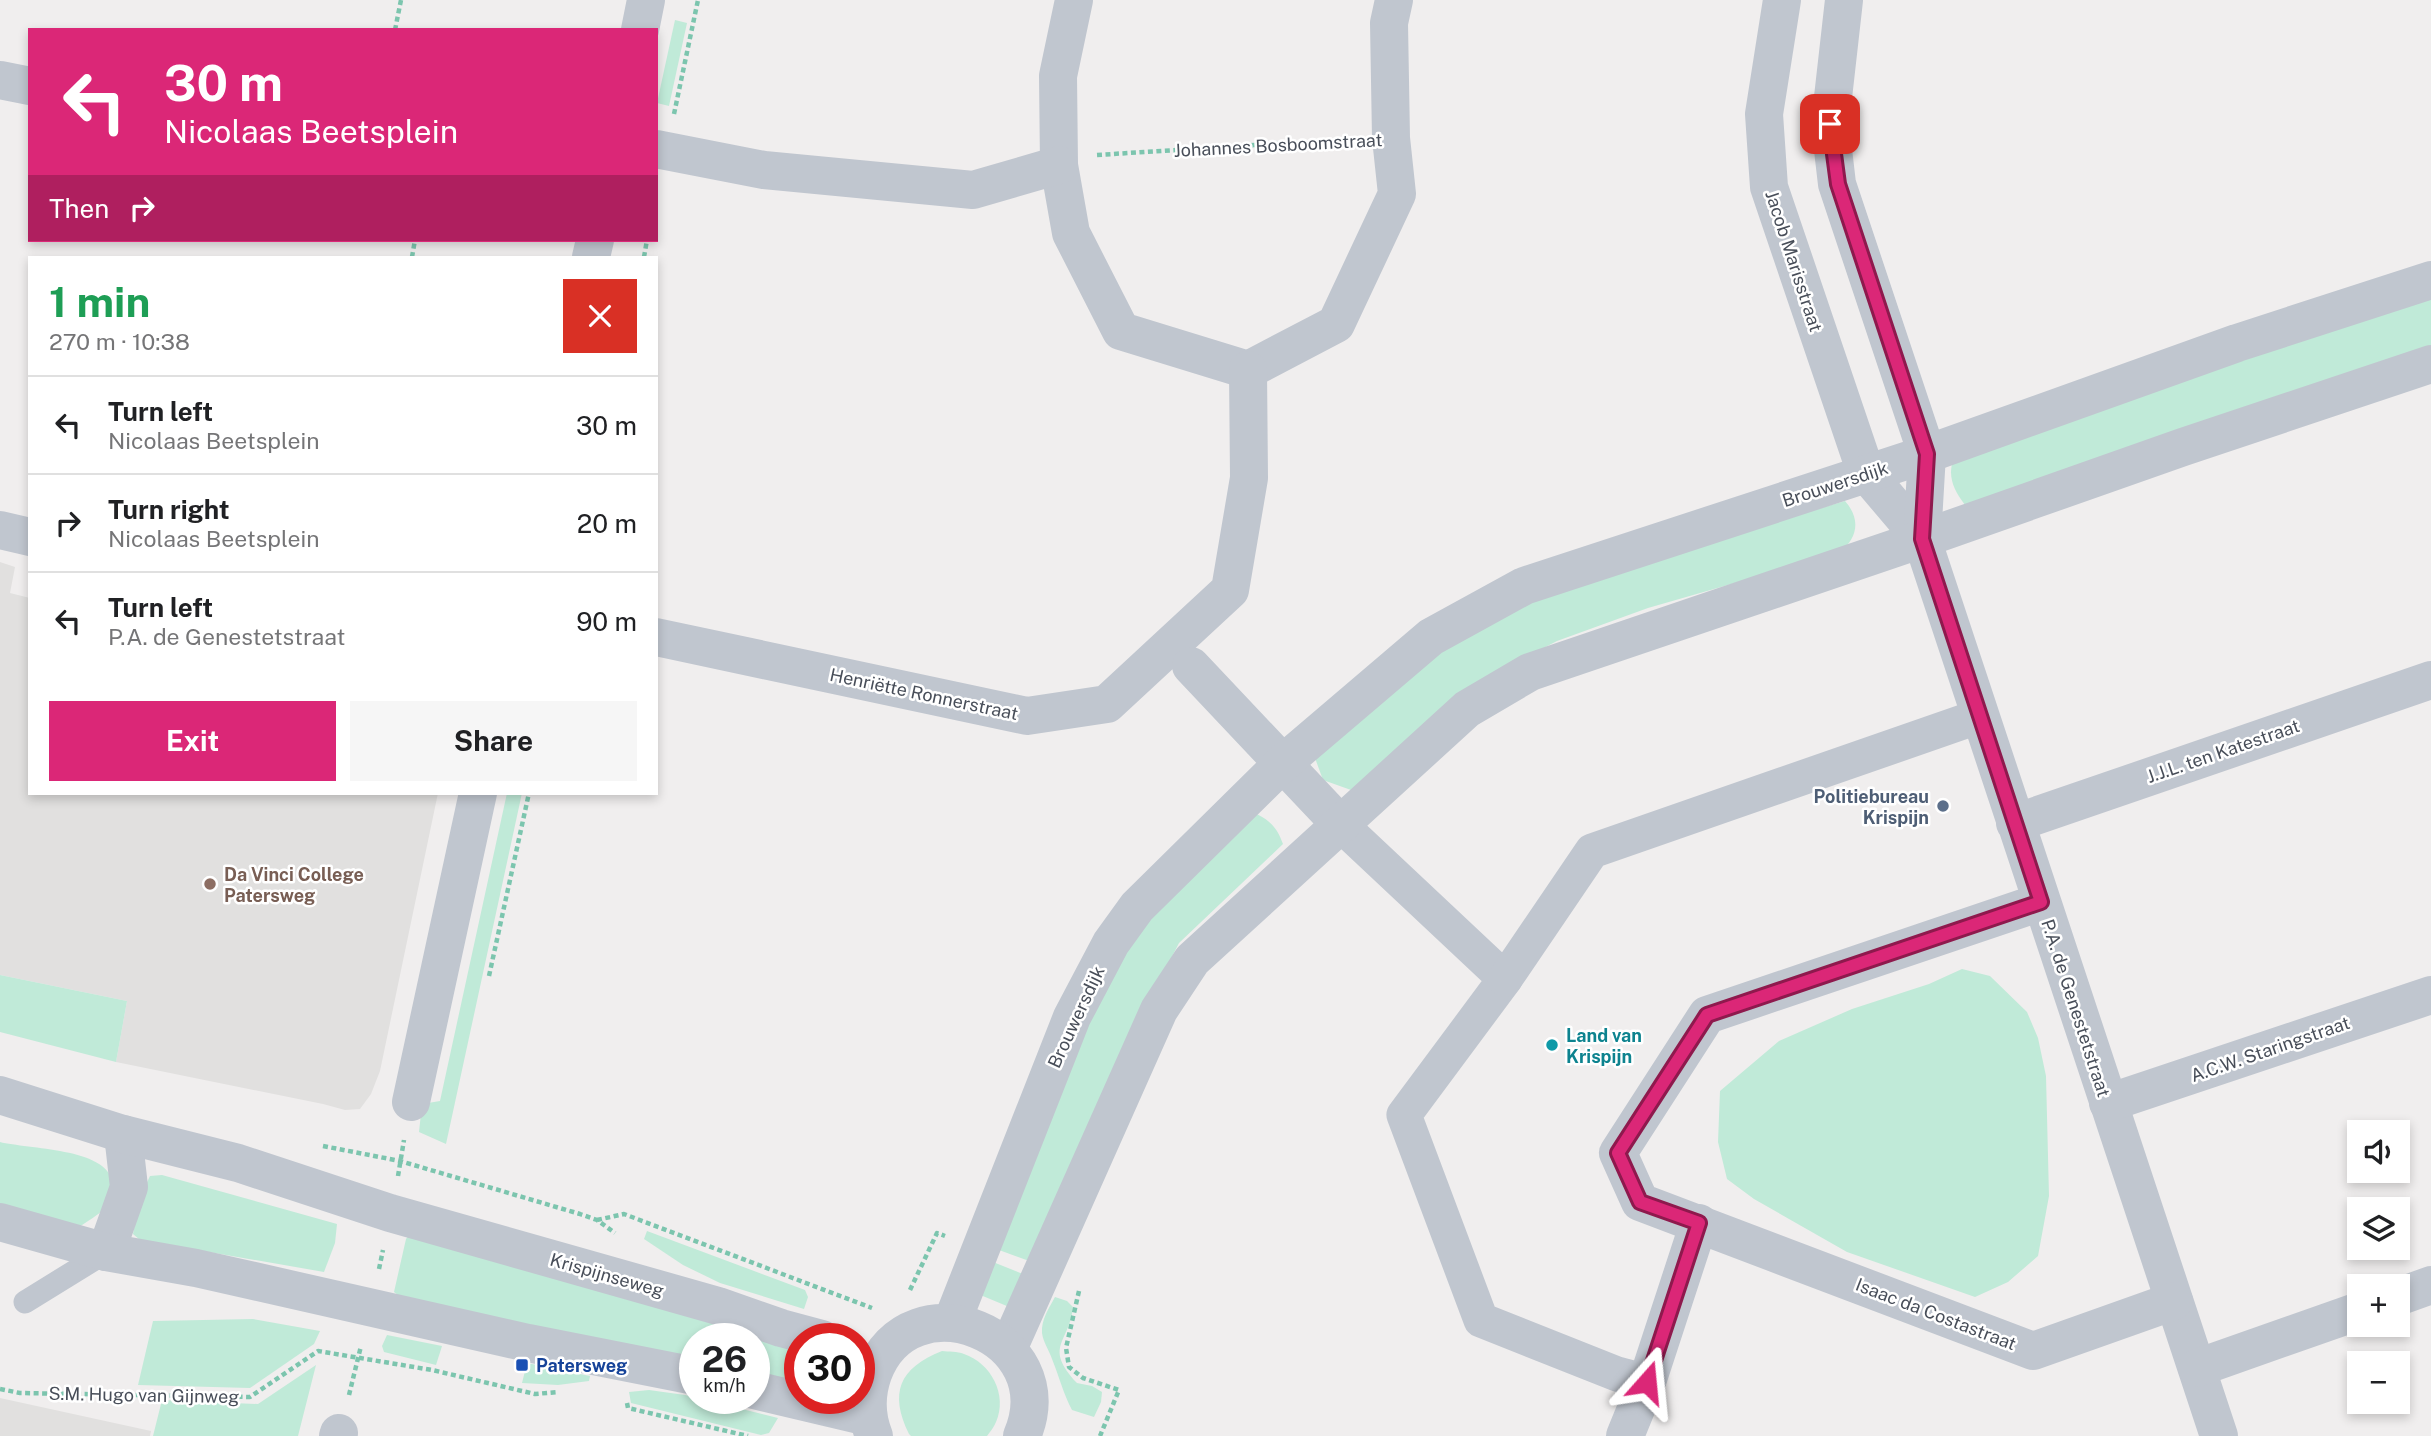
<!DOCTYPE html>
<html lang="en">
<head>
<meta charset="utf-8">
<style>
  :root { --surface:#fff; --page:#f6f6f6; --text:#202124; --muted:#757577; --line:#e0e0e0; --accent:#db2777 }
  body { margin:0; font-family:"Public Sans",sans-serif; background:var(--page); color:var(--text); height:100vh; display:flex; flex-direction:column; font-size:26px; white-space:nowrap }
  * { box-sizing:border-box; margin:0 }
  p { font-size:23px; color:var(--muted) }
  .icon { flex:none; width:38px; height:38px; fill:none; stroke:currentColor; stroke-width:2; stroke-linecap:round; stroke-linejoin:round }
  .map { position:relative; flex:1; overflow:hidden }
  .details { position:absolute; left:28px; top:256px; width:630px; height:539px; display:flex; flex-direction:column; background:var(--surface); border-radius:0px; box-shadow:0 4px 10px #0003 }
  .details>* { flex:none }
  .top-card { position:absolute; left:28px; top:28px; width:630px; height:214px; border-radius:0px; box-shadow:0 4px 10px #0003; background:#db2777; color:#fff; overflow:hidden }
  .tools { position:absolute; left:2347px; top:1120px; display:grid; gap:14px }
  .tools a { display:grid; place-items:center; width:63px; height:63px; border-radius:0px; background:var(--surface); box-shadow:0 4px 10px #0003; font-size:35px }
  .speed { position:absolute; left:679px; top:1323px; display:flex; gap:14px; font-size:35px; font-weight:700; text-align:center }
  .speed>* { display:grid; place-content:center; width:91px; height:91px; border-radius:50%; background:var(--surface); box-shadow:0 4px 10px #0003; line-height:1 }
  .speed small { font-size:18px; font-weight:400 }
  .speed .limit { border:10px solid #d22; background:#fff; color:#111 }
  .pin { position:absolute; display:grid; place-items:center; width:60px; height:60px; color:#fff; margin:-30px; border-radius:14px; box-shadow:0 4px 10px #0006 }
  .me { position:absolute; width:77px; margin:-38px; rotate:18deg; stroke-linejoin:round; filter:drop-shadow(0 0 5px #0008) }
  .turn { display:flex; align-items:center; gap:24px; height:147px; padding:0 21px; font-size:32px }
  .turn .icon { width:91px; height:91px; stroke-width:2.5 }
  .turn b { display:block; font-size:49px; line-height:60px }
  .then { display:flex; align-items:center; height:66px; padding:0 21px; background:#0003; gap:14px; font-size:26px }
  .round { display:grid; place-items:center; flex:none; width:74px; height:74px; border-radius:0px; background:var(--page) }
  .overview { display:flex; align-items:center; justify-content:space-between; height:119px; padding:0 21px }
  h1 { font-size:42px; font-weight:700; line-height:52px; color:#1e9e55 }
  .button { display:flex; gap:14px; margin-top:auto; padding:14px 21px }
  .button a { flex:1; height:80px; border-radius:0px; background:var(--accent); color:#fff; font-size:28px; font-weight:700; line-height:80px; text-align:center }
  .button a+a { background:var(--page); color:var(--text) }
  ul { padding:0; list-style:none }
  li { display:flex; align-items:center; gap:21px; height:98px; padding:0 21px; border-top:2px solid var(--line) }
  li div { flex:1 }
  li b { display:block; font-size:26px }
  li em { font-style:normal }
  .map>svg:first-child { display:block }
  .education { fill:#e1e0df }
  .green { fill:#c0ead8 }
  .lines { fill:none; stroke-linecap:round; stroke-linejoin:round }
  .path { stroke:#7cc5ae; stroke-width:4.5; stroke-dasharray:5 3.5; stroke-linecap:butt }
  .service { stroke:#c0c6cf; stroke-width:23 }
  .pedestrian { stroke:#c0c6cf; stroke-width:35 }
  .minor { stroke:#c0c6cf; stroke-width:38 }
  .tertiary { stroke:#c0c6cf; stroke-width:38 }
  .route-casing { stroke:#8e194d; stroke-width:18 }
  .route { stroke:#db2777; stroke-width:12 }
  .service-dot { fill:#5c6f8a; stroke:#fff; stroke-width:2.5 }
  .education-dot { fill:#8d6e63; stroke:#fff; stroke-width:2.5 }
  .culture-dot { fill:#0f9aa8; stroke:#fff; stroke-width:2.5 }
  .transit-dot { fill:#1a4fb4; stroke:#fff; stroke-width:2.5 }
  .labels { text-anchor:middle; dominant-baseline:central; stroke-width:5; stroke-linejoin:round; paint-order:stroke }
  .street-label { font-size:18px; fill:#484e59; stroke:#fff }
  .service-label { font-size:18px; font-weight:bold; fill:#4e5e75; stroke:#fff; text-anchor:end }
  .education-label { font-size:18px; font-weight:bold; fill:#785e54; stroke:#fff; text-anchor:start }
  .culture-label { font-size:18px; font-weight:bold; fill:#0d838f; stroke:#fff; text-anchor:start }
  .transit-label { font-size:18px; font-weight:bold; fill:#164399; stroke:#fff; text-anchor:start }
</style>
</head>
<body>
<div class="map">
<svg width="2431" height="1436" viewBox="0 0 2431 1436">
  <rect width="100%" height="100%" fill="#f0eeee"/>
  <g class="education">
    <path d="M0 562 15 567 10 593 30 598V793H438L380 1071 371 1094 360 1109 345 1110 323 1104 116 1062 127 1001 0 975Z"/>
    <path d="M0 1398 151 1431 150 1436H0Z"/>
  </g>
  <g class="green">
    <path d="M675 20 687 23 669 106 657 103Z"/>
    <path d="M2431 290V349L1965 505C1953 489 1947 476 1954 457Z"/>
    <path d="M1845 501C1861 519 1858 538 1839 553L1648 608 1557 641 1500 671 1351 790 1323 780 1315 758 1439 644 1528 594Z"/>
    <path d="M507 793H522L446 1144 419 1132 422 1104 440 1101Z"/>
    <path d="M1252 812C1269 819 1277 827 1283 844L1179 943 1142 1015 1032 1262 999 1250 1063 1071 1146 910Z"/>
    <path d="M1962 969 1990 976 2027 1012 2038 1038 2046 1076 2049 1196 2038 1256 2008 1282 1975 1297 1847 1252 1754 1199 1727 1179 1718 1142 1720 1091 1779 1041 1852 1009 1929 984Z"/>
    <path d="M0 975 127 1001 116 1062 0 1032Z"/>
    <path d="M0 1142C27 1149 108 1148 112 1182 114 1208 98 1214 79 1227L0 1208Z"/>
    <path d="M162 1175 337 1224 335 1243 324 1272 140 1240 133 1234 140 1197 150 1176Z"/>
    <path d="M647 1231 805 1290 808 1297 804 1309 720 1283 683 1265 644 1239Z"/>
    <path d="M409 1235 800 1349 787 1383 754 1375V1339H695V1362L402 1298 394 1292 406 1239Z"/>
    <path d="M993 1262 1028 1276 1014 1309 978 1294Z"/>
    <path d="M1055 1297 1067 1301 1073 1307C1069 1344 1043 1346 1077 1383L1092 1386 1102 1392 1101 1402 1094 1417 1072 1410C1063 1393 1059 1376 1052 1359 1049 1350 1043 1342 1042 1333 1041 1320 1049 1308 1055 1297Z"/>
    <path d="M253 1319 320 1331 314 1344 250 1388 138 1385 153 1321Z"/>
    <path d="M387 1335 442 1346 436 1365 384 1352 382 1346Z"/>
    <path d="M942 1351C949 1352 957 1351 964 1354 991 1363 1008 1395 996 1422 994 1427 990 1432 987 1436H911L909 1434C889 1393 899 1368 942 1351Z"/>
    <path d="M527 1363 590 1376 589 1381 558 1385 522 1383Z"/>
    <path d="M316 1365 298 1436H153L162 1400 258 1404Z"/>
    <path d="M649 1390 685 1395 778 1418 769 1433 761 1435 631 1403 629 1392Z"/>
  </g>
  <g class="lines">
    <g class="path">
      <path d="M395 30 401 0"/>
      <path d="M674 114 698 0"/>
      <path d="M1097 155 1350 139"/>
      <path d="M412 257 415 240"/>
      <path d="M644 257 647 240"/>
      <path d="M489 976 529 793"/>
      <path d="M323 1146 400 1161 580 1214 597 1220 615 1233"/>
      <path d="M398 1176 404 1140"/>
      <path d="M597 1220 624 1214 872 1308"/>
      <path d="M379 1269 383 1250"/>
      <path d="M910 1290 937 1233 945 1236"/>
      <path d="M1079 1291 1066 1348 1069 1367 1083 1378 1119 1390 1100 1436"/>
      <path d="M0 1389 20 1393 250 1397 318 1351 432 1370 535 1394 558 1392"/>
      <path d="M349 1395 361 1346"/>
      <path d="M627 1403 628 1408 748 1436"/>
    </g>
    <path class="service" d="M25 1302 106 1252"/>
    <g class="pedestrian">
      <path d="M1341 825 1505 979 1404 1115 1481 1320 1617 1374 1647 1382"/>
      <path d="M1505 979 1592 851 1980 716"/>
    </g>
    <g class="minor">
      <path d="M1074 0 1058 76 1059 165 1071 233 1121 331 1248 370 1336 324 1397 194 1391 138 1389 23 1394 0"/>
      <path d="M640 30 646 0"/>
      <path d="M0 80 30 86"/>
      <path d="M656 149 764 170 973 190 1059 165"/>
      <path d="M591 257 595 240"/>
      <path d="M0 530 30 537"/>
      <path d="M1922 539 2219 1436"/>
      <path d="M656 637 1027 716 1107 704 1230 590 1249 478 1248 370"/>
      <path d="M1191 666 1341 825"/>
      <path d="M2015 823 2431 680"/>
      <path d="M2041 902 1707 1015 1618 1153 1640 1202 2033 1351 2174 1301"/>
      <path d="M411 1102 478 793"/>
      <path d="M2108 1103 2431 995"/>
      <path d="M106 1252 129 1187 123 1134"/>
      <path d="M2398 1297 2431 1285"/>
      <path d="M2197 1368 2359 1311"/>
      <path d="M338 1436 339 1433"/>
      <path d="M1625 1436 1647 1382 1699 1223"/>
    </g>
    <g class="tertiary">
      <path d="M1782 0 1764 114 1769 187 1866 473 1922 539"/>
      <path d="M1844 0 1830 124 1837 184 1927 454 1922 539"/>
      <path d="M0 1095 123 1134 238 1163 390 1213 718 1306 781 1328 822 1339"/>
      <path d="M0 1222 106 1252 196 1268 528 1343 695 1376"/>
      <path d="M952 1322 1072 1017 1111 943 1137 907 1282 764 1431 637 1524 586 1927 454 2237 343 2431 280"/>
      <path d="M1008 1349 1159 1010 1192 960 1467 709 1530 672 1922 539 2183 447 2431 364"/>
      <path d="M754 1390 868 1417"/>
      <path d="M874 1436C866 1416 866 1394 873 1374 910 1274 1065 1335 1022 1436"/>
    </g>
  </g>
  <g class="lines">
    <defs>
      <path id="route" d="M1647 1382 1699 1223 1640 1202 1618 1153 1707 1015 2041 902 1922 539 1927 454 1838 184 1830 124"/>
    </defs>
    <use href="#route" class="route-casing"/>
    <use href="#route" class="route"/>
  </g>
  <circle class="service-dot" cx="1943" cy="806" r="7"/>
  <circle class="education-dot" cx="210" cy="884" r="7"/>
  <circle class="culture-dot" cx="1552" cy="1045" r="7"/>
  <rect class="transit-dot" x="515" y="1358" width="14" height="14" rx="3.5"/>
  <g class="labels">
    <g class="street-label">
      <text transform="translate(1278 145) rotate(-3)">Johannes Bosboomstraat</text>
      <text transform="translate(1794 261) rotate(72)">Jacob Marisstraat</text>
      <text transform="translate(1835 484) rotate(-18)">Brouwersdijk</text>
      <text transform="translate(924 694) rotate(12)">Henriëtte Ronnerstraat</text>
      <text transform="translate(2223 751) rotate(-19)">J.J.L. ten Katestraat</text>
      <text transform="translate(2076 1008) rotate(72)">P.A. de Genestetstraat</text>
      <text transform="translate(1076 1017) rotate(-65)">Brouwersdijk</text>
      <text transform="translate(2270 1049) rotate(-19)">A.C.W. Staringstraat</text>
      <text transform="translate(607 1275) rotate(16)">Krispijnseweg</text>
      <text transform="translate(1936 1314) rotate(21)">Isaac da Costastraat</text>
      <text transform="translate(144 1395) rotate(1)">S.M. Hugo van Gijnweg</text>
    </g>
    <g class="service-label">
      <text x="1929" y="796">Politiebureau<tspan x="1929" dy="21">Krispijn</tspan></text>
    </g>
    <g class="education-label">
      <text x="224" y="874">Da Vinci College<tspan x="224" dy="21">Patersweg</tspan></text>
    </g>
    <g class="culture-label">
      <text x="1566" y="1035">Land van<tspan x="1566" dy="21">Krispijn</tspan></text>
    </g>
    <g class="transit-label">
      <text x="536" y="1365">Patersweg</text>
    </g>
  </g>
</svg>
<div class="tools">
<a><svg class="icon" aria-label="sound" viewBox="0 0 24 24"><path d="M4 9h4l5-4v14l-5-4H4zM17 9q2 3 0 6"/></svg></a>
<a><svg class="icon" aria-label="layers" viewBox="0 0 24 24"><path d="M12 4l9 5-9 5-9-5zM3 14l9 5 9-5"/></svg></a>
<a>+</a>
<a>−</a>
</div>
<div class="speed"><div>26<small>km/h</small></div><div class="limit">30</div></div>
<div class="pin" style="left:1830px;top:124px;background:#d93025"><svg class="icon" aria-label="arrive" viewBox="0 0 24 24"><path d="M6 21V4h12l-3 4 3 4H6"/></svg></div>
<svg class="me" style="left:1647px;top:1382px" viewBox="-20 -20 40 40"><path d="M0-17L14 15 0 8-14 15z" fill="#db2777" stroke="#fff" stroke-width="4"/></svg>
<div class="top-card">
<div class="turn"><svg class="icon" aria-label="left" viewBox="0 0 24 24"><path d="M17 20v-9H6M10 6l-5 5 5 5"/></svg><div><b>30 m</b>Nicolaas Beetsplein</div></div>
<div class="then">Then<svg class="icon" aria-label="right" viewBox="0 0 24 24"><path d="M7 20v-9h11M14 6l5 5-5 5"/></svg></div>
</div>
<section class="details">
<div class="overview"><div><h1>1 min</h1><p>270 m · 10:38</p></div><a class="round" style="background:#d93025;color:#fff"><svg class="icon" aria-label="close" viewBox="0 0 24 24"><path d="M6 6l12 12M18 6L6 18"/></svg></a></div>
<ul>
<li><svg class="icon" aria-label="left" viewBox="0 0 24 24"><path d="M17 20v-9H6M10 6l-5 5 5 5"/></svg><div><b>Turn left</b><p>Nicolaas Beetsplein</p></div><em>30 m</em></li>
<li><svg class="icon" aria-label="right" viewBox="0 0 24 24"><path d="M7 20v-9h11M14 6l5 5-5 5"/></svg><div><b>Turn right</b><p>Nicolaas Beetsplein</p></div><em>20 m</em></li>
<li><svg class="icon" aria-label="left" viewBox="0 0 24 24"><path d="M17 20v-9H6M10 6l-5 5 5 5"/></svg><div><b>Turn left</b><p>P.A. de Genestetstraat</p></div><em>90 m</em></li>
</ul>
<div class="button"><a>Exit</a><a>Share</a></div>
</section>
</div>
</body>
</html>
